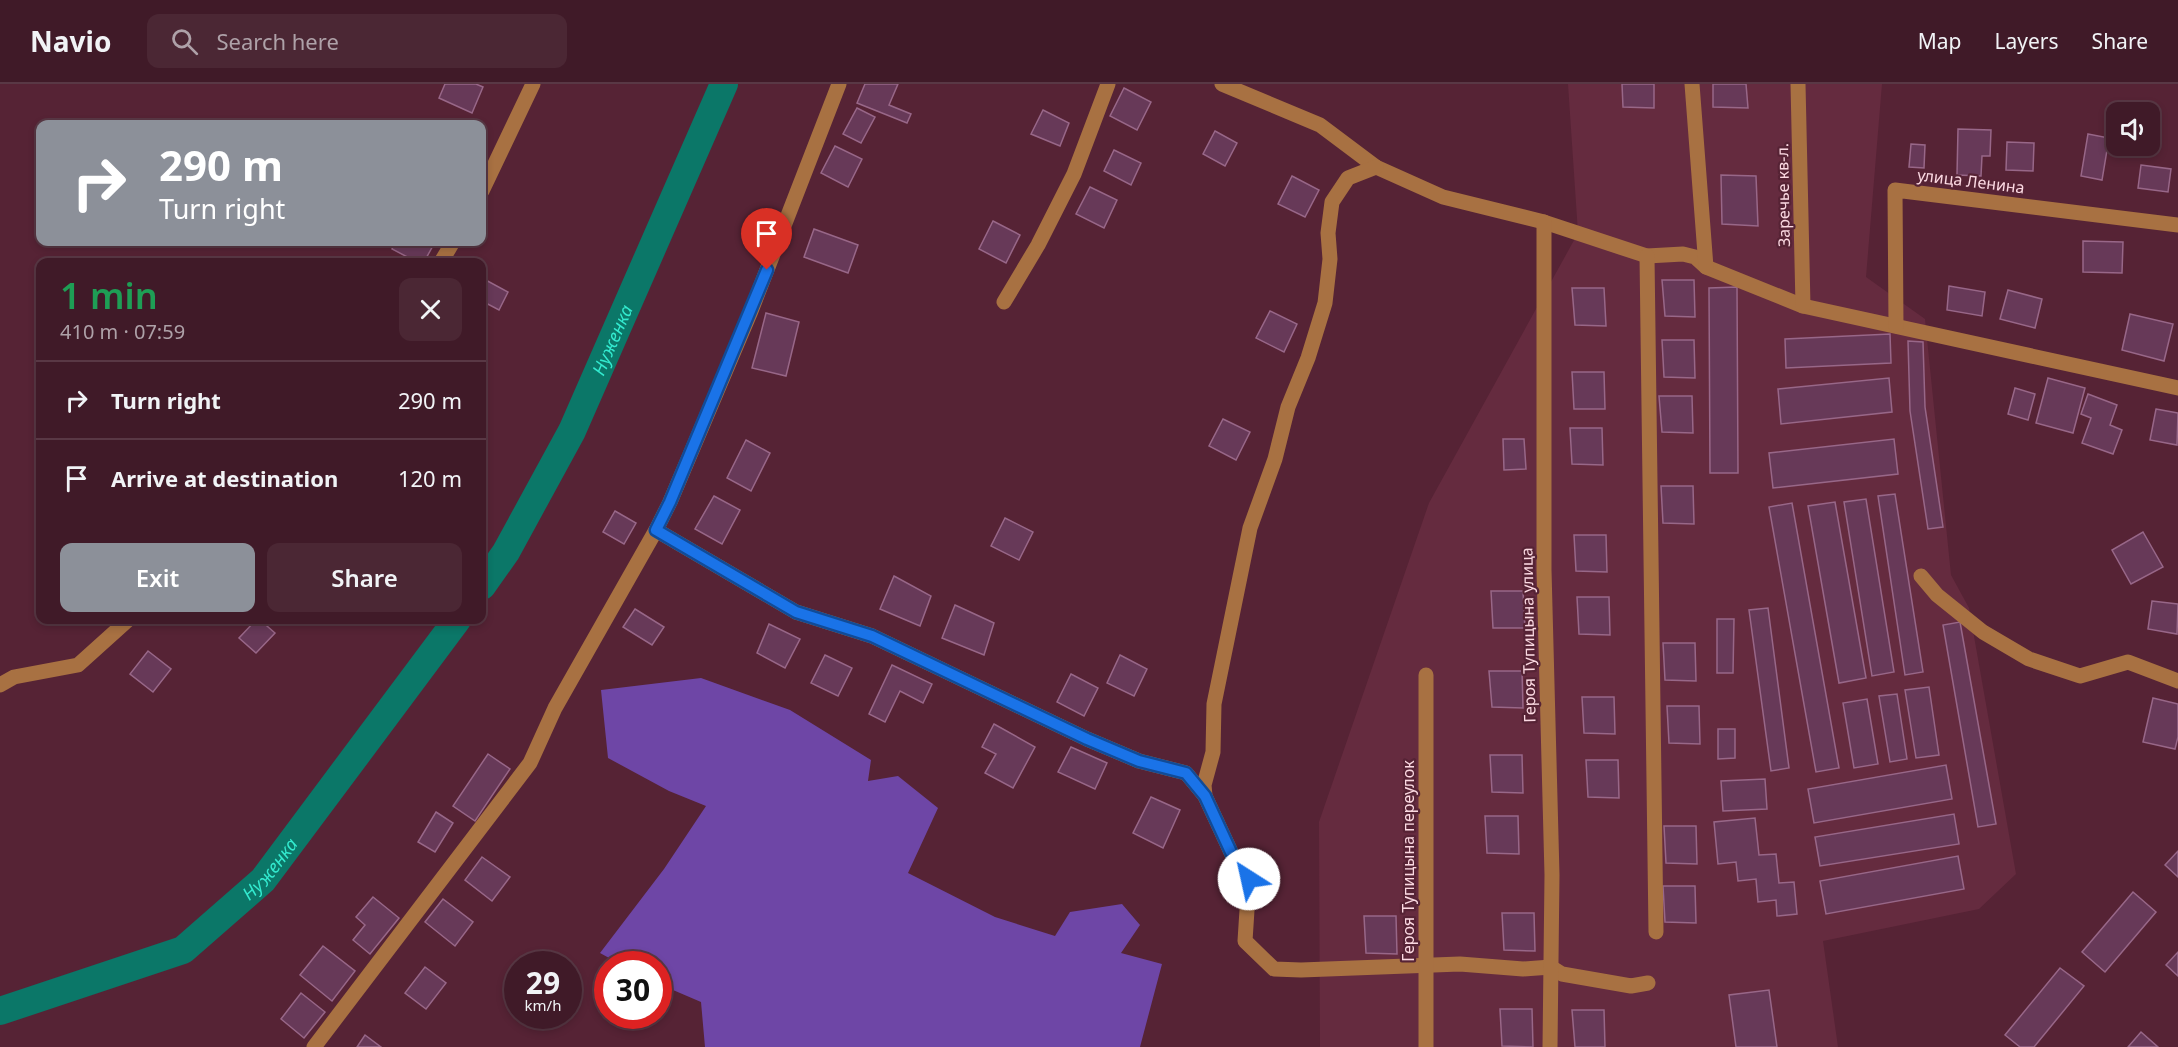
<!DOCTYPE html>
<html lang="en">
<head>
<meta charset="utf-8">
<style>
  :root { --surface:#401a28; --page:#4b2734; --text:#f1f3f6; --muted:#aea1a8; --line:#593845; --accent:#8c9099 }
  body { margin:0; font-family:"Noto Sans",sans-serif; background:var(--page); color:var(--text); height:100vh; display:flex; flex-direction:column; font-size:22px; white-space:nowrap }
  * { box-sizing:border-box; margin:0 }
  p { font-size:20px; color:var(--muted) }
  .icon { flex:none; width:33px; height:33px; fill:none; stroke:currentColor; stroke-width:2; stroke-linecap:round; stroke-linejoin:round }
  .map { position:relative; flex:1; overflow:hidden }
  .drawer { position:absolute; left:36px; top:174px; width:450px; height:366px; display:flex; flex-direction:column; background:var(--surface); border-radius:12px; box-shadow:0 3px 9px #0003,0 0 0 2px var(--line) }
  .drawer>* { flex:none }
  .hud { position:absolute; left:36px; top:36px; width:450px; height:126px; border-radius:12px; box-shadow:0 3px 9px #0003,0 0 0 2px var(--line); background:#8c9099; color:#fff; overflow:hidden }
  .controls { position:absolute; left:2106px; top:18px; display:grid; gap:12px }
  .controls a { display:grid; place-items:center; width:54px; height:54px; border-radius:12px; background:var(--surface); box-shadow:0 3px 9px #0003,0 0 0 2px var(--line); font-size:30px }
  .speed { position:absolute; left:504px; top:867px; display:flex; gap:12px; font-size:30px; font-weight:700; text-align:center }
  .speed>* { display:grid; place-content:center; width:78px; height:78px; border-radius:50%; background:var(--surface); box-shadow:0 3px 9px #0003,0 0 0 2px var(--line); line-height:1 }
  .speed small { font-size:15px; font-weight:400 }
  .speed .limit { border:9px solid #d22; background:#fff; color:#111 }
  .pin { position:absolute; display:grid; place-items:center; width:51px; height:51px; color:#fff; margin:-62px -26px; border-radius:50% 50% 50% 0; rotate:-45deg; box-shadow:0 0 6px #0007 }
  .pin .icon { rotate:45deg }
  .me { position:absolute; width:66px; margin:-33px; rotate:325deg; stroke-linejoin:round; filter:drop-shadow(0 0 4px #0008) }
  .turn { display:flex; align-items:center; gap:21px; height:126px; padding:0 24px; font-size:27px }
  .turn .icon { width:78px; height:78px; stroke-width:2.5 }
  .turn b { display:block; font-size:42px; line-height:51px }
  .round { display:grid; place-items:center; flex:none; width:63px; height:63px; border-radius:12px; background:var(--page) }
  .overview { display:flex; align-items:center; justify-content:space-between; height:102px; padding:0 24px }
  h1 { font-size:36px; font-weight:600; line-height:45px; color:#1e9e55 }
  .cta { display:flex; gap:12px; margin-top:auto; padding:12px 24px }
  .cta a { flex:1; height:69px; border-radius:12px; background:var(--accent); color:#fff; font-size:24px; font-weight:600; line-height:69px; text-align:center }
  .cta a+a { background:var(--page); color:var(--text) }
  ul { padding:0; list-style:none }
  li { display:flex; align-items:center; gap:18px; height:78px; padding:0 24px; border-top:2px solid var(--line) }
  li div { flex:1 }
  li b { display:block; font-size:22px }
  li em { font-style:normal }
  header { display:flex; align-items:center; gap:36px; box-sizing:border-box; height:84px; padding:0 30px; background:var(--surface); border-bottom:2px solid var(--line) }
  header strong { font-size:28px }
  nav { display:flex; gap:33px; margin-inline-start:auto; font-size:21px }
  .search { width:420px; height:54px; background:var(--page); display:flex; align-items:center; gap:15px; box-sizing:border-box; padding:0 21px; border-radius:12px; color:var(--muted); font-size:22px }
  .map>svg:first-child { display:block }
  .built { fill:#652b3f }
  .forest { fill:#6e46a6 }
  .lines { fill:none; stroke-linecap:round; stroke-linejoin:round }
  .river { stroke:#0b7768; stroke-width:28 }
  .building { fill:#673958; stroke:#986788; stroke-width:1.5 }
  .minor { stroke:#a87142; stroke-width:15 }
  .route-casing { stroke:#114b97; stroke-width:15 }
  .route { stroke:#1a73e8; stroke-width:10 }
  .labels { text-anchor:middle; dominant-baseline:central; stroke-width:4.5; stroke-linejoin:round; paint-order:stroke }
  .street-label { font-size:16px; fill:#fbd9e2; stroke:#562335 }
  .water-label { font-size:18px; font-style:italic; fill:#33eacf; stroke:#562335 }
</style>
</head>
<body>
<header>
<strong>Navio</strong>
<div class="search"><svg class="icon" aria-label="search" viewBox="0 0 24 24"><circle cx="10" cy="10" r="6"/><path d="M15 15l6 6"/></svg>Search here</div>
<nav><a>Map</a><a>Layers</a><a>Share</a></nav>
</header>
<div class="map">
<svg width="2178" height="963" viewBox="0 0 2178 963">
  <rect width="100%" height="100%" fill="#562335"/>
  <path class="built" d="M1568 0H1882L1866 193 1925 235 1951 491 1969 524 2016 790 1979 825 1823 857 1838 963H1320L1319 738 1429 419 1578 149Z"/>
  <path class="forest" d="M701 594 790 626 871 676 868 697 898 692 938 724 908 789 995 833 1055 852 1070 828 1122 820 1140 841 1121 869 1162 880 1140 963H705L701 918 659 900 658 880H620L600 869 664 785 706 722 669 707 608 674 601 606Z"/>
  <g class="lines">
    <g class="river">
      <path id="s1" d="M482 502 506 468 572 347 724 0"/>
      <path id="s2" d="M0 927 183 866 263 796 457 536"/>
    </g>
  </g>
  <g class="building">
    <path d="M445 0H476L483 3 472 29 439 14Z"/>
    <path d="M865 0H898L889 21 911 30 907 39 857 19Z"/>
    <path d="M1622 0H1654V24L1623 23Z"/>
    <path d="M1713 0H1746L1748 24 1713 23Z"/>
    <path d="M1124 4 1151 18 1137 46 1110 32Z"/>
    <path d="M857 24 875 33 861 59 843 50Z"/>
    <path d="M1043 26 1069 39 1060 62 1031 50Z"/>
    <path d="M1958 45 1991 46 1990 72H1982L1981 92 1957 91Z"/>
    <path d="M1215 47 1237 59 1225 82 1203 70Z"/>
    <path d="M2088 50 2109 54 2102 96 2081 92Z"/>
    <path d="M2007 58 2034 59 2033 87 2006 86Z"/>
    <path d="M1911 60 1925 61 1924 84 1909 83Z"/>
    <path d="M835 62 862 75 848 103 821 89Z"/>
    <path d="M1114 66 1141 79 1131 101 1104 87Z"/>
    <path d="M2141 81 2171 85 2168 108 2138 104Z"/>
    <path d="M1721 91 1756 92 1758 142 1722 140Z"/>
    <path d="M1292 92 1319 106 1305 133 1278 120Z"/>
    <path d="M1090 103 1117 116 1104 144 1076 130Z"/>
    <path d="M993 137 1020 151 1006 179 979 165Z"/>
    <path d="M814 145 858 161 848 189 804 173Z"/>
    <path d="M2083 157 2123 158 2122 189 2083 188Z"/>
    <path d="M395 158H435L424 178H417L392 165Z"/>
    <path d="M482 194 508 208 499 226 482 217Z"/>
    <path d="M1662 196H1694L1695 233 1665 232Z"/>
    <path d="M1949 202 1985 208 1982 232 1947 226Z"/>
    <path d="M1737 203 1738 389H1710L1709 204Z"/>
    <path d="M1572 204H1604L1606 242 1575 241Z"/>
    <path d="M2008 206 2042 215 2035 244 2000 235Z"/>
    <path d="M1270 227 1297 240 1284 268 1256 254Z"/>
    <path d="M766 229 799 238 786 292 752 284Z"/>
    <path d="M2130 230 2173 240 2164 277 2122 266Z"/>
    <path d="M1890 250 1891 279 1786 284 1785 255Z"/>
    <path d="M1662 256H1694L1695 294 1664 293Z"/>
    <path d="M1908 257 1923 258 1925 323 1943 443 1928 445 1910 327Z"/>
    <path d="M1572 288H1604L1605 325H1574Z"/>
    <path d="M1889 294 1892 328 1781 340 1778 305Z"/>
    <path d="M2048 294 2085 304 2073 349 2036 339Z"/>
    <path d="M2015 304 2035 310 2028 336 2008 330Z"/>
    <path d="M2088 310 2117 321 2110 341 2122 346 2113 370 2082 359 2091 334 2081 330Z"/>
    <path d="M1659 312H1692L1693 349 1662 348Z"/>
    <path d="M2156 325 2178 329 2177 361 2150 356Z"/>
    <path d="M1223 335 1250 348 1236 376 1209 362Z"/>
    <path d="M1570 344H1602L1603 381 1572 380Z"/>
    <path d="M1503 355H1524L1526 385 1504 386Z"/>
    <path d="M1894 355 1898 390 1773 404 1769 369Z"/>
    <path d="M746 356 770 369 751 407 727 394Z"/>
    <path d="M1661 402H1693L1694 440 1663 439Z"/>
    <path d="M1895 410 1923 588 1905 591 1878 412Z"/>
    <path d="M714 412 740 426 722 460 695 445Z"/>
    <path d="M1866 415 1894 588 1872 592 1844 418Z"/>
    <path d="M1835 418 1866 594 1839 599 1808 422Z"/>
    <path d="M1792 419 1839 684 1816 688 1769 423Z"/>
    <path d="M615 427 636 439 624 460 603 448Z"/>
    <path d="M1005 434 1033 448 1019 476 991 462Z"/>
    <path d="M2143 448 2163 483 2131 500 2112 466Z"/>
    <path d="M1574 451H1606L1607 488 1576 487Z"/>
    <path d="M894 492 931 512 920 542 880 525Z"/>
    <path d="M1491 507H1523L1525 544H1493Z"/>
    <path d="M1577 513H1609L1610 551 1579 550Z"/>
    <path d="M2152 517 2178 520 2177 550 2148 545Z"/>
    <path d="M955 521 994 539 984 571 942 554Z"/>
    <path d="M1768 524 1789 684 1771 687 1749 526Z"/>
    <path d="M635 525 664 543 652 561 623 543Z"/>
    <path d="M1717 535H1734L1733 589H1717Z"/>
    <path d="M256 536H260L275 549 256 569 239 554Z"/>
    <path d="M1960 538 1996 740 1978 743 1943 541Z"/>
    <path d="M769 540 800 555 785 584 757 569Z"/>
    <path d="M1663 559H1695L1696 597 1665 596Z"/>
    <path d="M148 567 171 585 153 608 130 590Z"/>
    <path d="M825 571 852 584 838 612 811 599Z"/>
    <path d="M1120 571 1147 585 1134 612 1107 599Z"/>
    <path d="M892 581 932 600 923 619 900 607 885 638 869 630Z"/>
    <path d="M1489 587H1522L1523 624 1492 623Z"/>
    <path d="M1071 590 1098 604 1084 632 1057 618Z"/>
    <path d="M1929 603 1939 671 1916 674 1905 606Z"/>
    <path d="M1897 610 1907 675 1890 678 1879 612Z"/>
    <path d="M1582 613H1614L1615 650 1584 649Z"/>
    <path d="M2153 614 2178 620V653L2175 665 2143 658Z"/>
    <path d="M1867 615 1878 680 1854 684 1843 619Z"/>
    <path d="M1667 622H1699L1700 660 1669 659Z"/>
    <path d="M994 640 1035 663 1013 704 985 689 996 670 982 663Z"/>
    <path d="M1718 645H1735V674L1718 675Z"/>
    <path d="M1071 663 1107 679 1095 705 1058 688Z"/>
    <path d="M488 670 510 685 475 737 453 722Z"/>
    <path d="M1490 671H1522L1523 709 1492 708Z"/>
    <path d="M1586 676H1618L1619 714 1588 713Z"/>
    <path d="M1946 681 1952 715 1814 739 1808 705Z"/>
    <path d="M1765 695 1767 725 1723 727 1721 697Z"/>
    <path d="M1151 713 1180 726 1163 764 1133 749Z"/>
    <path d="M436 728 453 739 435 768 418 758Z"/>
    <path d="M1954 730 1959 760 1820 782 1815 753Z"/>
    <path d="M1485 732H1518L1519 770 1487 769Z"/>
    <path d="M1755 734 1759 771 1776 770 1779 799 1794 798 1797 830 1777 832 1776 816 1758 818 1756 795 1738 797 1736 778 1718 780 1714 738Z"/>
    <path d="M1664 742H1696L1697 780 1666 779Z"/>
    <path d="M2178 767V793L2165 781Z"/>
    <path d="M1958 772 1964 805 1826 830 1820 797Z"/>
    <path d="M482 773 510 793 492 817 465 796Z"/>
    <path d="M1663 802H1695L1696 839 1665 838Z"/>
    <path d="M2133 808 2156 828 2105 888 2082 868Z"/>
    <path d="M373 813 399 834 370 870 353 856 365 841 356 833Z"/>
    <path d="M443 815 473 838 455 862 425 838Z"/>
    <path d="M1502 829H1534L1535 867 1504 866Z"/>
    <path d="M1364 832H1396L1397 870 1366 869Z"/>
    <path d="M323 862 355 887 332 917 300 891Z"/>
    <path d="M2178 868V892L2166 881Z"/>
    <path d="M425 883 446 899 426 925 405 909Z"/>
    <path d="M2060 884 2084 902 2034 963H2020L2005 951Z"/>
    <path d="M1769 906 1777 963H1736L1729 911Z"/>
    <path d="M301 909 325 928 304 954 281 935Z"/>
    <path d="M1500 925H1532L1533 963 1502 962Z"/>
    <path d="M1572 926H1604L1605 963H1575Z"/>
    <path d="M2141 948 2158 963H2128Z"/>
    <path d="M365 951 381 963H357Z"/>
  </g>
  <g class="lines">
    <g class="minor">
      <path d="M1222 0 1320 41 1376 83 1443 113 1544 138 1647 172 1683 170 1695 173 1706 183 1803 222 2178 304"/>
      <path d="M1692 0 1706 183"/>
      <path d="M1798 0 1803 222"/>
      <path d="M1376 83 1348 94 1332 118 1328 149 1330 175 1325 219 1308 274 1288 323 1275 375 1250 444 1214 620 1213 668 1204 701 1205 712 1236 779 1249 795 1245 857 1274 885 1301 886 1460 880 1523 885 1551 883 1562 890 1631 902 1648 899"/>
      <path d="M482 107 533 0"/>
      <path d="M1544 138V486L1552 791 1550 963"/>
      <path d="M1647 172 1656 848"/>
      <path d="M441 178 453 158"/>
      <path d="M1004 218 1038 161 1074 90 1108 0"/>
      <path d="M1896 242 1895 106 2178 141"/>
      <path d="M656 446 796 528 872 552 1087 655 1139 677 1186 689 1205 712"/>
      <path d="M1921 492 1937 511 1983 548 2029 575 2080 592 2128 578 2178 597"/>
      <path d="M1426 591V963"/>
      <path d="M0 601 14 593 78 581 128 536"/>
      <path d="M314 963 530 679 555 624 656 446 670 418 751 227 839 0"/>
    </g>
  </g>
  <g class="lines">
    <defs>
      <path id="route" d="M767 186 670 418 656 446 796 528 872 552 1087 655 1139 677 1186 689 1205 712 1236 779 1249 795"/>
    </defs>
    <use href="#route" class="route-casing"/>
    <use href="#route" class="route"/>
  </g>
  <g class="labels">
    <g class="street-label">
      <text transform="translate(1971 97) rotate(7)">улица Ленина</text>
      <text transform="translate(1783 111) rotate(-91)">Заречье кв-л.</text>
      <text transform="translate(1528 551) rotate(-91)">Героя Тупицына улица</text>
      <text transform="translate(1408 777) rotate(-90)">Героя Тупицына переулок</text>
    </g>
    <g class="water-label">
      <text stroke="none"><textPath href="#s1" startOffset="279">Нуженка</textPath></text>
      <text stroke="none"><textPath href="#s2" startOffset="312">Нуженка</textPath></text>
    </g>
  </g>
</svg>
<div class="controls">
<a><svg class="icon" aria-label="sound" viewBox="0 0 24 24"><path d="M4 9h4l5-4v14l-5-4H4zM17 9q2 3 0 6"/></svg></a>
</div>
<div class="speed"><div>29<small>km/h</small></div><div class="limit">30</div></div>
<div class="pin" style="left:767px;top:186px;background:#d93025"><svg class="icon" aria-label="arrive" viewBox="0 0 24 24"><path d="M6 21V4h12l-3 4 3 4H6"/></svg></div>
<svg class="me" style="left:1249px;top:795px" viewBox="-20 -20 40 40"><circle r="19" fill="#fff"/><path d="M0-13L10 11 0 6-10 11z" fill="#1a73e8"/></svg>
<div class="hud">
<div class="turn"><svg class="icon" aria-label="right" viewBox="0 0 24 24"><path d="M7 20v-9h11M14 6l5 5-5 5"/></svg><div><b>290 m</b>Turn right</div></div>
</div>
<section class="drawer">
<div class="overview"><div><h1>1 min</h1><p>410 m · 07:59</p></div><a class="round"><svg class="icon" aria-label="close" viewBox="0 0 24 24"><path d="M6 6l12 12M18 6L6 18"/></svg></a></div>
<ul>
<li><svg class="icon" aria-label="right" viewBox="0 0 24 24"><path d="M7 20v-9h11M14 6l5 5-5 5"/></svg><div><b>Turn right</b></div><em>290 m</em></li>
<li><svg class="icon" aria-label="arrive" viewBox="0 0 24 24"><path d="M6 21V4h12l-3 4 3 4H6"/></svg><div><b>Arrive at destination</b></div><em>120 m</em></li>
</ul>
<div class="cta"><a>Exit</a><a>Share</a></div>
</section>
</div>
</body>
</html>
